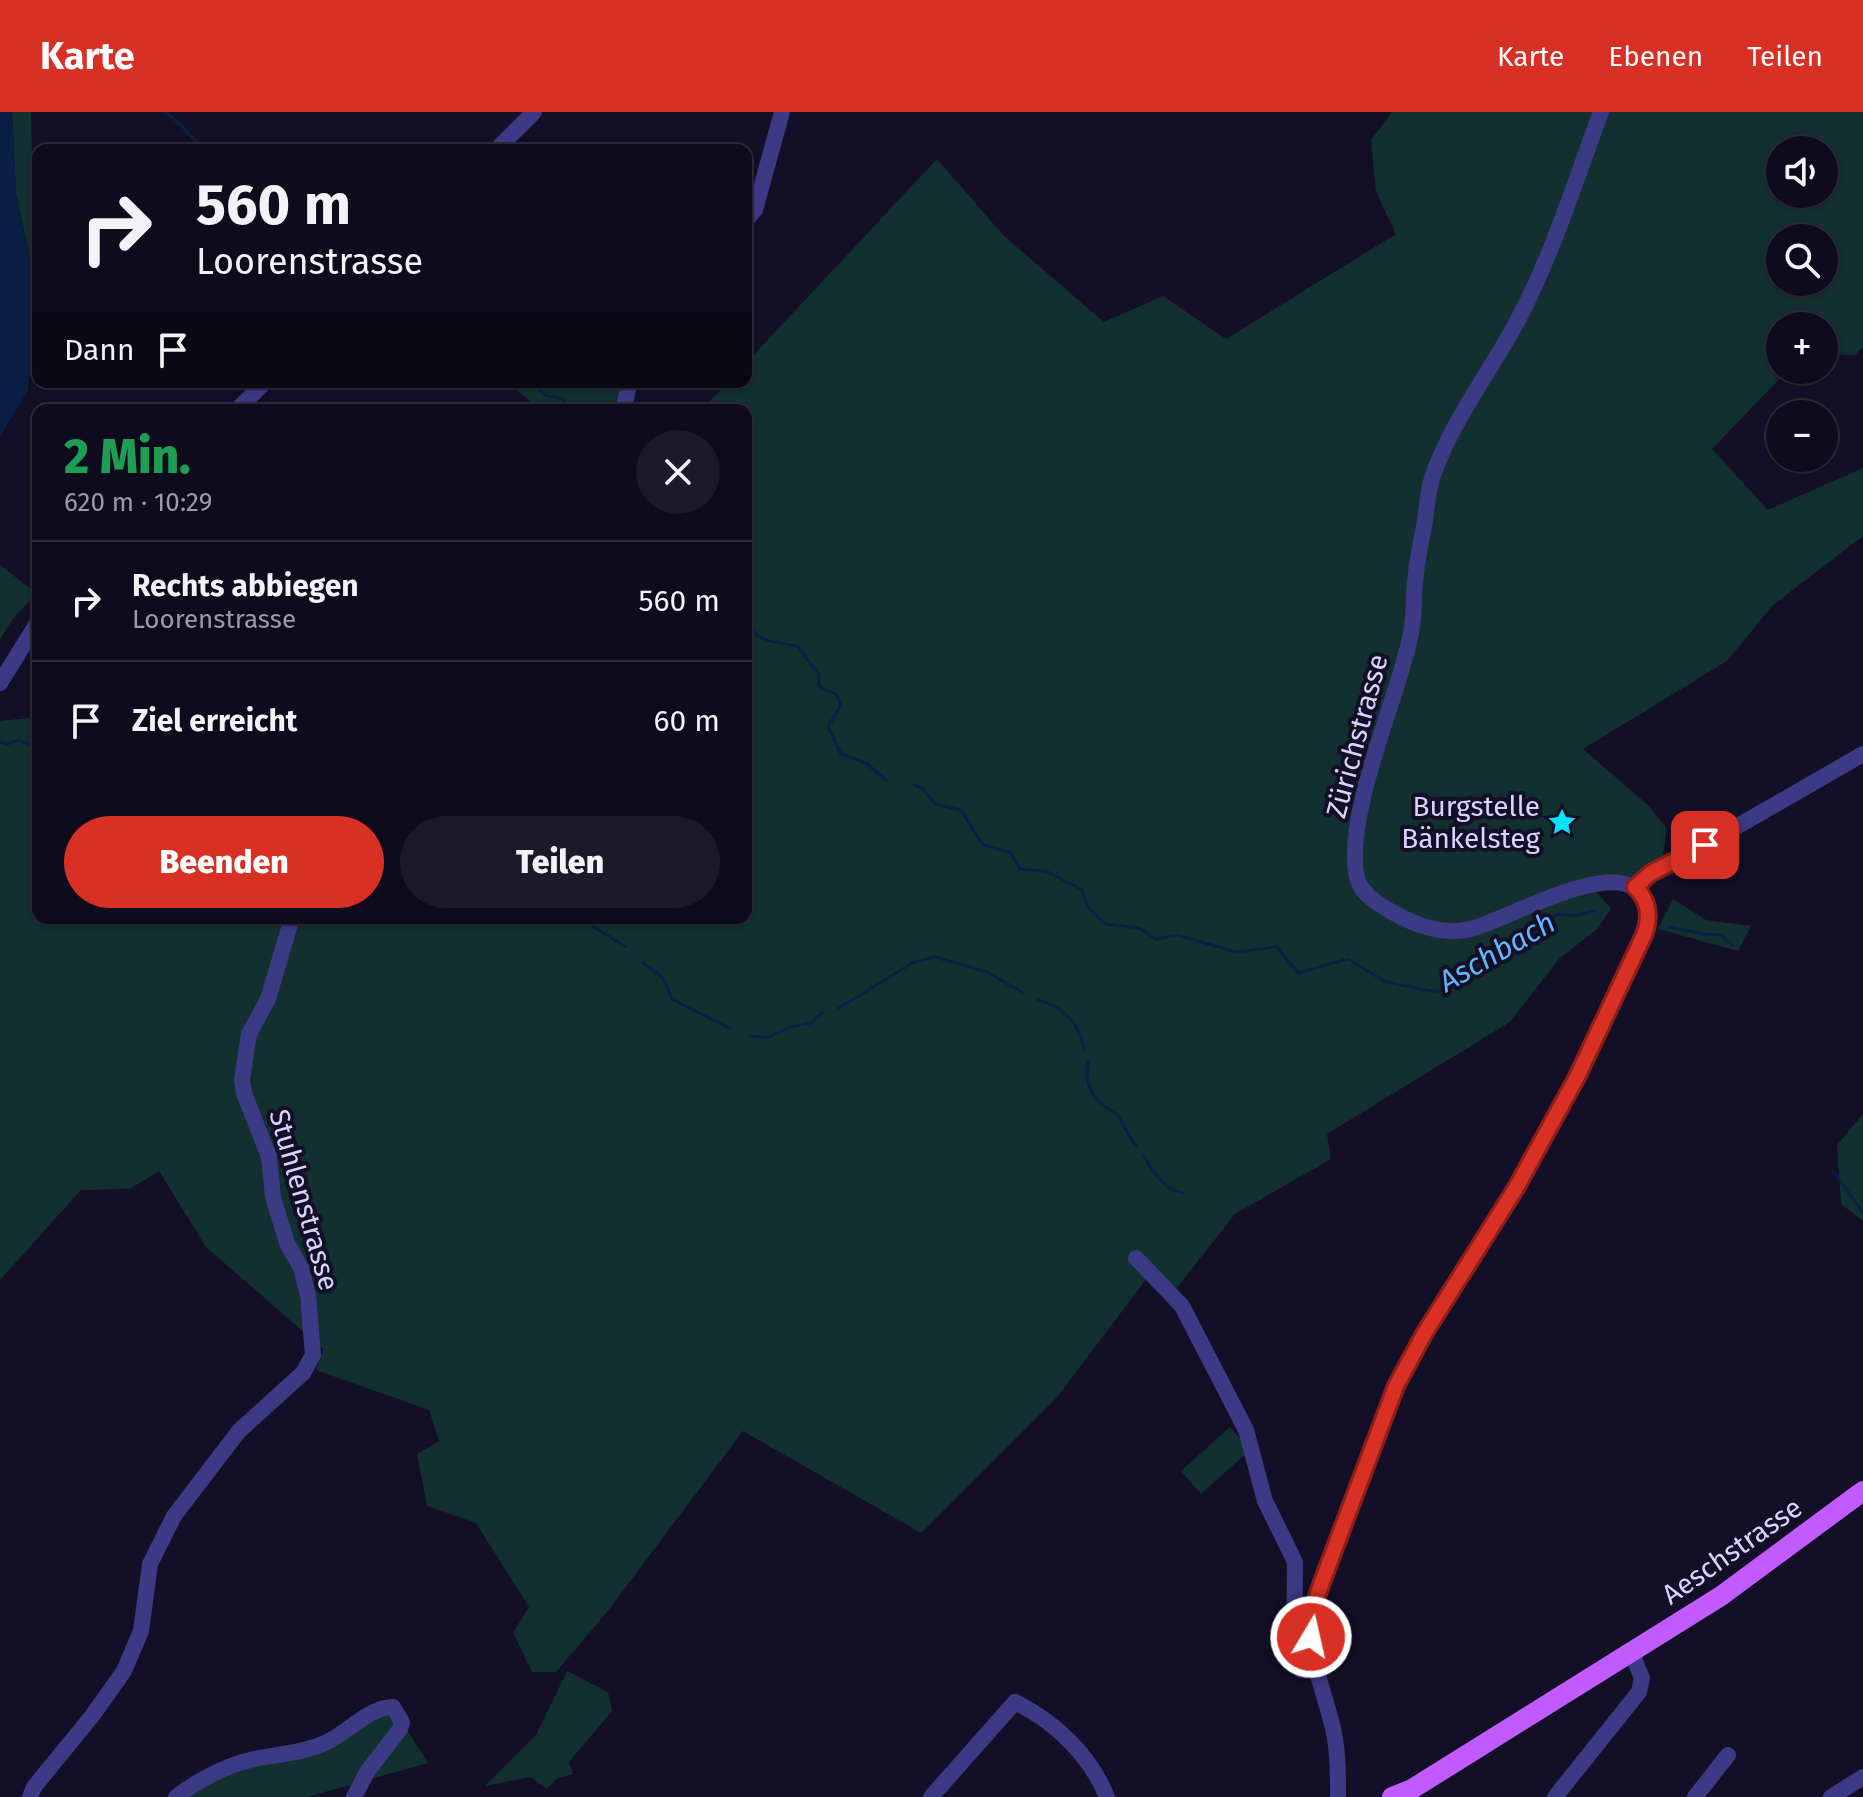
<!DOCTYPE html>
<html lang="de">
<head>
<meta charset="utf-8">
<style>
  :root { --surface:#0e0b1c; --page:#1c1929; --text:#f1f3f6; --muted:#9b9ba3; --line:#2e2b3b; --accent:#d93025 }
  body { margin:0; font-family:"Fira Sans",sans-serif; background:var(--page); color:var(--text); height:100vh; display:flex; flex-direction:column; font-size:30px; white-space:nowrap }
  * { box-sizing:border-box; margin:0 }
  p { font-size:26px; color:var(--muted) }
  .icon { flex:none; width:44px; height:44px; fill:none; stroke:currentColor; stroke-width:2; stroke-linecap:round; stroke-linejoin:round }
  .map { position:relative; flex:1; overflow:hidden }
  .drawer { position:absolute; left:32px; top:292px; width:720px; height:520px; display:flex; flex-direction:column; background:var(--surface); border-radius:16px; box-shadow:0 2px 6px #0004,0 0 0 2px var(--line) }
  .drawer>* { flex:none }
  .banner { position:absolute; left:32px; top:32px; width:720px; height:244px; border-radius:16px; box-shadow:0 2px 6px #0004,0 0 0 2px var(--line); background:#0e0b1c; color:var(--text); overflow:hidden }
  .buttons { position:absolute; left:1766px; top:24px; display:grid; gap:16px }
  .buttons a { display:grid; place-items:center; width:72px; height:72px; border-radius:50%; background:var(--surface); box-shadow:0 2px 6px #0004,0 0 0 2px var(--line); font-size:40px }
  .pin { position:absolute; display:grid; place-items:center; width:68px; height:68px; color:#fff; margin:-34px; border-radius:16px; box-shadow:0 4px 12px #0006 }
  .me { position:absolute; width:88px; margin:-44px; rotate:9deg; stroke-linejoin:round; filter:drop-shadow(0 0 6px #0008) }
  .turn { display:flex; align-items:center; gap:28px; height:168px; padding:0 32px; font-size:36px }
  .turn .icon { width:104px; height:104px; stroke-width:2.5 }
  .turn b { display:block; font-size:56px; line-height:68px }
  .then { display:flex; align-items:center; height:76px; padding:0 32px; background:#0003; gap:16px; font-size:30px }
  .round { display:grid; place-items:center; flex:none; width:84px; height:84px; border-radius:42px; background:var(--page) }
  .headline { display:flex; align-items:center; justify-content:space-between; height:136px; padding:0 32px }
  h1 { font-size:48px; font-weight:800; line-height:60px; color:#1e9e55 }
  .cta { display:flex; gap:16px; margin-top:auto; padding:16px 32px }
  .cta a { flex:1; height:92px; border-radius:48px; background:var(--accent); color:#fff; font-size:32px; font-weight:800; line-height:92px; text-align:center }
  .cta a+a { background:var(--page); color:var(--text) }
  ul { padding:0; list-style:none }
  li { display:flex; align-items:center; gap:24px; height:120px; padding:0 32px; border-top:2px solid var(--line) }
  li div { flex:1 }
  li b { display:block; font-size:30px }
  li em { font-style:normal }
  header { display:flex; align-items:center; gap:48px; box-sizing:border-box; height:112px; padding:0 40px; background:var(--accent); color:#fff }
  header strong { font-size:38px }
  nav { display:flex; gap:44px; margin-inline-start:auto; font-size:28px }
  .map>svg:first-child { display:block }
  .green { fill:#12302f; fill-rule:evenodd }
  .water { fill:#0a1f44 }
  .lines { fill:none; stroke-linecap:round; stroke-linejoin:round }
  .stream { stroke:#0a1f44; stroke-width:3 }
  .minor { stroke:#3d3a85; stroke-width:16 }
  .major { stroke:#c25bff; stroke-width:20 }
  .route-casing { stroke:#8d1f18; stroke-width:20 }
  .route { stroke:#d93025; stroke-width:14 }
  .labels { text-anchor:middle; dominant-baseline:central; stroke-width:8; stroke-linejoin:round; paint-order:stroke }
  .street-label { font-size:28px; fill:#d9d4ff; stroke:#130f26 }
  .poi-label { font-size:28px; fill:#d9d4ff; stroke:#130f26; text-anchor:end }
  .water-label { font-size:30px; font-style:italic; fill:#62b6ff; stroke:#130f26 }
</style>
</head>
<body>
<header>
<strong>Karte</strong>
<nav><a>Karte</a><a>Ebenen</a><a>Teilen</a></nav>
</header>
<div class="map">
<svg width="1863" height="1685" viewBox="0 0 1863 1685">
  <rect width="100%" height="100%" fill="#130f26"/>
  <g class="green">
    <path d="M12 0H31L32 45 38 58V152L30 146 16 82Z"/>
    <path d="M1392 0H1863V235L1855 243 1824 242V214H1780V258H1788L1712 337 1768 398 1863 356V424L1773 493 1727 549 1583 637 1649 694 1667 717 1662 750 1643 763 1590 772 1611 797 1597 817 1559 847 1510 910 1327 1022 1331 1047 1235 1102 1176 1177 1154 1157 1058 1284 921 1421 743 1319 607 1500 556 1560H532L513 1521 529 1495 476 1411 427 1394 417 1342 439 1329 429 1298 316 1258 323 1237 206 1135 159 1059 130 1077 81 1078 0 1168V609L38 605V806H746V298H702L728 270H746V251L937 47 1004 124 1104 210 1163 184 1226 227 1396 122 1376 80 1371 28ZM1780 38H1824V82H1780ZM1780 126H1824V170H1780Z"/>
    <path d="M511 270H626L629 298H542L515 277Z"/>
    <path d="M0 453 36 481 12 508 0 527Z"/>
    <path d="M1673 787 1706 808 1751 814 1738 839 1658 817Z"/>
    <path d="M1863 1002V1109L1841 1092 1837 1033Z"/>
    <path d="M1230 1315 1250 1338 1201 1382 1181 1359Z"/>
    <path d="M567 1559 608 1580 612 1599 569 1650 573 1662 556 1667 547 1677 531 1665 485 1674 536 1623Z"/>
    <path d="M385 1595 402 1610 428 1651 307 1685H176L196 1669 305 1639Z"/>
  </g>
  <path class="water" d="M0 0H12L16 82 38 186 28 278 0 325Z"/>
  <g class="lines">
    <g class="stream">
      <path d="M165 0C181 10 190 25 205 38"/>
      <path d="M525 270 537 275 546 284 560 286 575 298"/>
      <path d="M746 457 751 459 746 485"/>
      <path d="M746 492C750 531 762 527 797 534L818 561 819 574 837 583 841 593 828 615 841 642 866 651 886 668"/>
      <path d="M0 630 7 632 19 628 38 635"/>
      <path d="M914 673 922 676 935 692 961 698 983 733 1010 740 1020 757 1046 759 1081 777 1088 795 1105 812 1139 816 1156 827 1178 823 1235 840 1277 835 1298 861 1348 847 1386 870 1436 880 1512 838 1557 802 1573 804 1594 799"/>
      <path d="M588 806 594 815 626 835"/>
      <path d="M1669 815 1704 822 1721 823 1732 833"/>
      <path d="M642 850 663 866 672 887 731 917"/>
      <path d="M1038 888C1061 893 1080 912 1084 936"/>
      <path d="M839 896 914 850 935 845 987 860 1022 880"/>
      <path d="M749 924 769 925 790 915 811 911 822 901"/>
      <path d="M1088 950C1085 969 1089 983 1105 995 1111 999 1117 1001 1120 1007 1126 1017 1129 1026 1137 1034"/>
      <path d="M1144 1044C1152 1059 1165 1079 1183 1081"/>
      <path d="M1834 1060 1863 1101"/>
    </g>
    <g class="minor">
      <path d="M496 38 534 0"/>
      <path d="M746 108 755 98 782 0"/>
      <path d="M237 298 265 270"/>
      <path d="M623 298 630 270"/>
      <path d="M0 571 38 510"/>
      <path d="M1635 775 1651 761 1724 722 1863 642"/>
      <path d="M1136 1146 1182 1194 1246 1318 1265 1389 1295 1450 1294 1547 1301 1558 1315 1559"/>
      <path d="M30 1685 34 1675 92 1604 124 1559 141 1519 150 1452 174 1404 239 1319 303 1261 313 1243 308 1183 301 1156 287 1131 273 1085 269 1045 244 981 242 968 249 922 268 887 292 806"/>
      <path d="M176 1685C197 1669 217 1658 242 1650 270 1642 300 1643 327 1630 348 1620 370 1595 393 1595L402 1610 400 1617 367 1660 354 1685"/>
      <path d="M931 1685 1015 1590C1055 1610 1090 1643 1107 1685"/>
      <path d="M1338 1685C1338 1663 1338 1638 1333 1616 1318 1557 1301 1532 1322 1470L1396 1274 1424 1222 1516 1076 1577 965 1648 810C1650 719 1505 812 1466 818 1439 822 1415 813 1392 800 1376 791 1359 781 1356 761 1348 704 1386 613 1402 556 1405 545 1409 533 1411 521 1415 502 1413 481 1416 461 1418 443 1422 426 1425 408 1427 394 1428 379 1432 366 1452 307 1493 257 1521 202 1554 138 1576 67 1601 0"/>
      <path d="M1555 1685 1639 1580 1642 1566 1632 1542"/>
      <path d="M1695 1685 1728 1643"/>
      <path d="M1831 1685 1863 1665"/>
    </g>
    <path class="major" d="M1392 1685 1412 1677 1721 1484 1863 1379"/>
  </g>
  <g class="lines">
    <defs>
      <path id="route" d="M1311 1525 1313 1496 1322 1470 1396 1274 1424 1222 1516 1076 1577 965 1644 823C1651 804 1649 789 1635 775L1651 761 1705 733"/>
    </defs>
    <use href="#route" class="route-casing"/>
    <use href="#route" class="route"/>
  </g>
  <defs>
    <symbol id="sight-bare" viewBox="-9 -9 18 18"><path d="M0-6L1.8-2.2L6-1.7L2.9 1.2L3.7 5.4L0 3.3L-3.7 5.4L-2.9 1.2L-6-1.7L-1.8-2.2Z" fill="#00e5ff" stroke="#130f26" stroke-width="2.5" paint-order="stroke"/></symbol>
  </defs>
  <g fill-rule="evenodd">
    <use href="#sight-bare" x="1542" y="690" width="40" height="40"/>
  </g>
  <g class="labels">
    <g class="street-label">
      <text transform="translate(1357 624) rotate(-75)">Zürichstrasse</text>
      <text transform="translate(304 1088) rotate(74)">Stuhlenstrasse</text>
      <text transform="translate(1732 1439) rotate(-35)">Aeschstrasse</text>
    </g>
    <g class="poi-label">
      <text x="1540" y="694">Burgstelle<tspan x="1540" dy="32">Bänkelsteg</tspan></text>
    </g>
    <g class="water-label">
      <text transform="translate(1497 840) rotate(-30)">Aschbach</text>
    </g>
  </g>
</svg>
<div class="buttons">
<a><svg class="icon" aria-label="sound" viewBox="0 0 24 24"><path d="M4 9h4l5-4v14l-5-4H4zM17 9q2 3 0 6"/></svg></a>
<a><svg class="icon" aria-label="search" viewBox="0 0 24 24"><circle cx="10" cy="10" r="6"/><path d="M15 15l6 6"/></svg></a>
<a>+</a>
<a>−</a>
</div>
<div class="pin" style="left:1705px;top:733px;background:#d93025"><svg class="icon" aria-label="arrive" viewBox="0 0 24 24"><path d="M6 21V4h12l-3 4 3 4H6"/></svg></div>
<svg class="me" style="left:1311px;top:1525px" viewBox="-20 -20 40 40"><circle r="17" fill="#d93025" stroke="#fff" stroke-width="3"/><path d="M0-11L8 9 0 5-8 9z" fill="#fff"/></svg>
<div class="banner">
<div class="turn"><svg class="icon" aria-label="right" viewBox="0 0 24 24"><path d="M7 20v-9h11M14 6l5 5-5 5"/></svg><div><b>560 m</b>Loorenstrasse</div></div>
<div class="then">Dann<svg class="icon" aria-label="arrive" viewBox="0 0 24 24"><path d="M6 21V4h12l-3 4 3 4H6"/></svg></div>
</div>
<section class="drawer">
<div class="headline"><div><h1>2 Min.</h1><p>620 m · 10:29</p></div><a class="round"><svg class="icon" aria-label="close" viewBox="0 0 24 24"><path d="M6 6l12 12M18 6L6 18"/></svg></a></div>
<ul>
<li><svg class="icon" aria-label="right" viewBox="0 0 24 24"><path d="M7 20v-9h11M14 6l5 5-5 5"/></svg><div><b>Rechts abbiegen</b><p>Loorenstrasse</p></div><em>560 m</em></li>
<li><svg class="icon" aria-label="arrive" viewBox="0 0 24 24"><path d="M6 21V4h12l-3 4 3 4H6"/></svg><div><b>Ziel erreicht</b></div><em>60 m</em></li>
</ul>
<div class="cta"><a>Beenden</a><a>Teilen</a></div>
</section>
</div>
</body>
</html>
